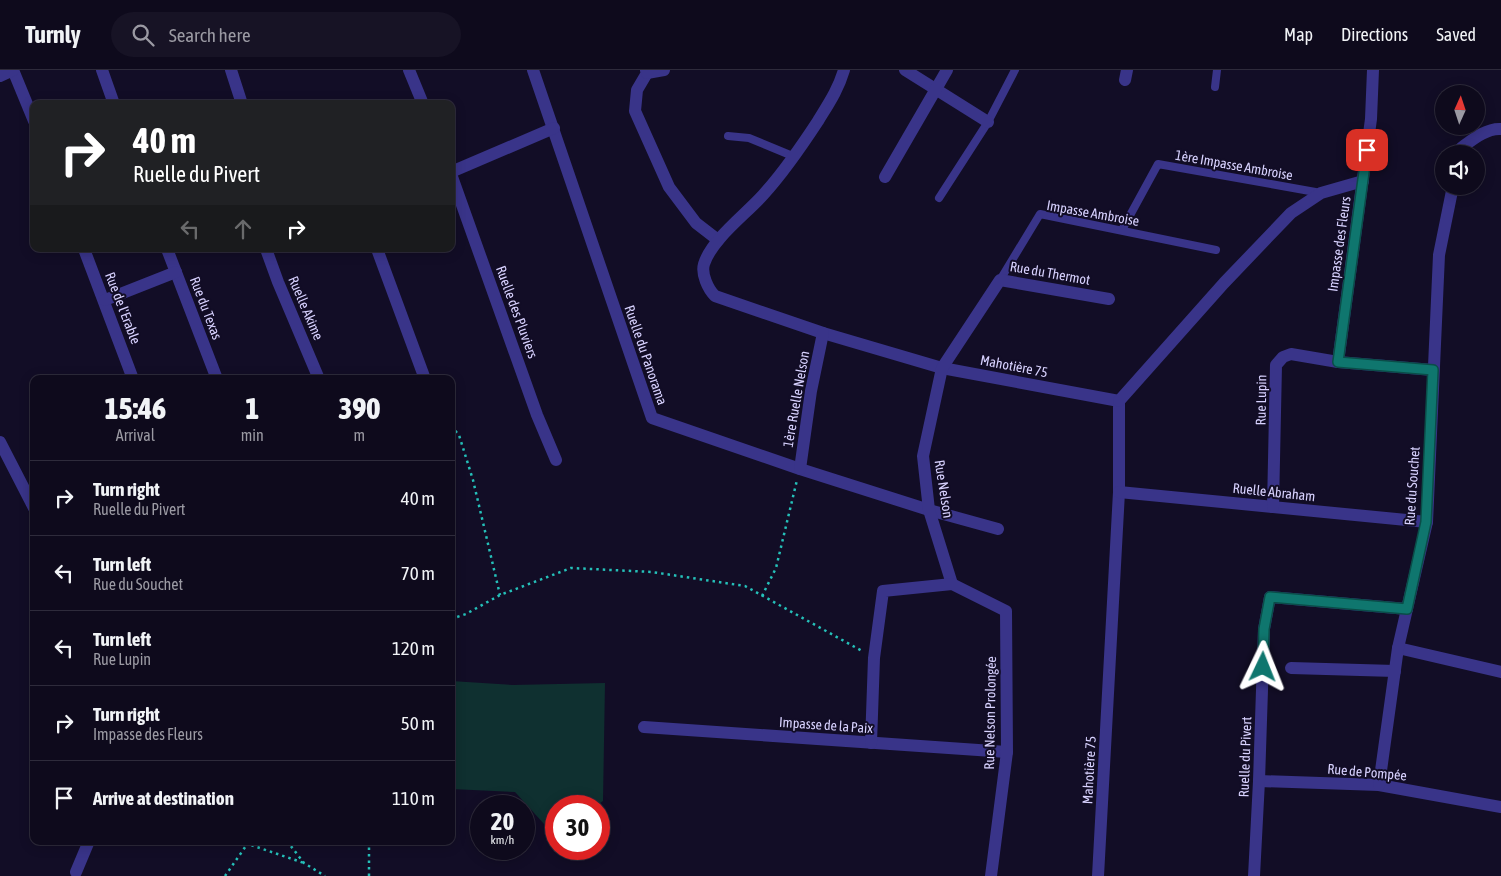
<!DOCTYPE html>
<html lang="en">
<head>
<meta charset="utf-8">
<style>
  :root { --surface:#0e0a1c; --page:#171325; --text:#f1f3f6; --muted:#9b9aa3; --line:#2e2b3b }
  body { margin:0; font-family:"Asap Condensed",sans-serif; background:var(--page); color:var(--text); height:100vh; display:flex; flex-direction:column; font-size:19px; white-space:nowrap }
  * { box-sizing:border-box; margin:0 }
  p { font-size:16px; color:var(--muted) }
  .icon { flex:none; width:28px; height:28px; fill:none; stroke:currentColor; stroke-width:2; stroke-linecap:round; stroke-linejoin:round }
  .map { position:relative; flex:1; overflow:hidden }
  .details { position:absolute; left:30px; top:305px; width:425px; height:470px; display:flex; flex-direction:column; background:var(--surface); border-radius:10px; box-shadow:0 2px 12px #0003,0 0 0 1px var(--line) }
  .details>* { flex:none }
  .hud { position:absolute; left:30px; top:30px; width:425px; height:152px; border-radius:10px; box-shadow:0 2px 12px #0003,0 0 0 1px var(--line); background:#202124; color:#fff; overflow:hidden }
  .needle { width:32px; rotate:3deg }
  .controls { position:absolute; left:1435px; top:15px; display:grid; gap:10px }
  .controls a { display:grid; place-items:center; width:50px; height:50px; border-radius:50%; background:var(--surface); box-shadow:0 2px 12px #0003,0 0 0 1px var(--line); font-size:25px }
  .speed { position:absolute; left:470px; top:725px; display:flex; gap:10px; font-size:25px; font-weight:700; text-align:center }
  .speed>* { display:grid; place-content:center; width:65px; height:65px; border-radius:50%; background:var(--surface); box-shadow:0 2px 12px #0003,0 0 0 1px var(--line); line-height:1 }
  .speed small { font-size:12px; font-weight:400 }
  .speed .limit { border:8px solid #d22; background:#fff; color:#111 }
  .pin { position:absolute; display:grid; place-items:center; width:42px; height:42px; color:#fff; margin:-21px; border-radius:10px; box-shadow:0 2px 8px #0006 }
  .me { position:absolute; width:55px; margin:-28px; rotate:2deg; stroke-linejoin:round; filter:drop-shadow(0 0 4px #0008) }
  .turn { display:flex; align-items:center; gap:18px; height:105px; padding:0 20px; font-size:22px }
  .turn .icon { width:65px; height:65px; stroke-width:2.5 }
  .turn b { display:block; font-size:35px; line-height:42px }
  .lanes { display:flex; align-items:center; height:48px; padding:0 20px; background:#0003; justify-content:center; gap:25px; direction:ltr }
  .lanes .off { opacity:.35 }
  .eta { display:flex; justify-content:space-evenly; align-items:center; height:85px; text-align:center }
  .eta b { font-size:30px; font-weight:800; line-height:35px }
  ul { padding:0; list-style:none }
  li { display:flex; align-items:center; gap:15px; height:75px; padding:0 20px; border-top:1px solid var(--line) }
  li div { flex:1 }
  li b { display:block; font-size:19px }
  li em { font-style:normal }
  header { display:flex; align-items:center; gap:30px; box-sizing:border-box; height:70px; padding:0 25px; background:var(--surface); border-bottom:1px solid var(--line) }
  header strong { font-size:24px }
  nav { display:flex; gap:28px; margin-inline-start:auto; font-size:18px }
  .search { width:350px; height:45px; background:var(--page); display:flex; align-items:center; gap:12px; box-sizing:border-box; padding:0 18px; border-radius:28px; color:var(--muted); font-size:19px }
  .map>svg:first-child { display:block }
  .green { fill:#0f3030 }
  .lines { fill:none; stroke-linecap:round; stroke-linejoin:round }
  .path { stroke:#25c0b9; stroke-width:2.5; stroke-dasharray:2.5 4; stroke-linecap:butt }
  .service { stroke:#393489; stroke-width:8 }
  .minor { stroke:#393489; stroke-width:12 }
  .tertiary { stroke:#393489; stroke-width:12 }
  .route-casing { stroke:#0a4d48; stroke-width:12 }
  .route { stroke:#0f766e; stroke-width:9 }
  .labels { text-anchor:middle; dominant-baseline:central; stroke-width:4; stroke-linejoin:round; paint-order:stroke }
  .street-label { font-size:14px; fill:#d8d2ff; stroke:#120d26 }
</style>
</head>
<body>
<header>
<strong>Turnly</strong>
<div class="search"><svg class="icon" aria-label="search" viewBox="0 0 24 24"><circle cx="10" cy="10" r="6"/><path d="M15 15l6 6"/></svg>Search here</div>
<nav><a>Map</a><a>Directions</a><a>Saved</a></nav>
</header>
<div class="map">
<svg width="1501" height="806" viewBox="0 0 1501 806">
  <rect width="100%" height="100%" fill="#120d26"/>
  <path class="green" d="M451 611 513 615 605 613 603 731 596 736H556V763L554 765 515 722 451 719Z"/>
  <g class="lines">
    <g class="path">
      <path d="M451 356 459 365 473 410 500 525"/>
      <path d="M762 526 776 498 797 410"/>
      <path d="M451 549 466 544 500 525 571 498 652 502 745 516 862 581"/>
      <path d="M239 771 304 793"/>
      <path d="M287 771 304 793 325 806"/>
      <path d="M369 771V806"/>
      <path d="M225 806 248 773"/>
    </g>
    <g class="service">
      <path d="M1215 17 1217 0"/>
      <path d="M728 66 749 68 795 87"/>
      <path d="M939 128 988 52 1015 0"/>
      <path d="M1122 160 1158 94 1321 123"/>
      <path d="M1000 210 1040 144 1216 180"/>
    </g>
    <g class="minor">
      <path d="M13 0 34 51"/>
      <path d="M102 0 114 34"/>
      <path d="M231 0 242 34"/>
      <path d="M409 0 423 34"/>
      <path d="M533 0 652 348 800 399 929 440 998 459"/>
      <path d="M646 0 647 3 637 20 635 41 669 117 696 153 718 170"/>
      <path d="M844 0C838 20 829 33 818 51 801 77 784 102 763 125 745 145 712 169 704 194 701 204 708 219 715 226L823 263 942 298 1119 331V422L1098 806"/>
      <path d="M905 0 988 52"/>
      <path d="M647 3 664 0"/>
      <path d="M1125 10 1127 0"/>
      <path d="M1460 84 1461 78C1472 70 1486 58 1501 59"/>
      <path d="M451 102 554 58"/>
      <path d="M451 104 537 345 556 390"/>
      <path d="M885 107 947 0"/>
      <path d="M84 179 133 309"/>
      <path d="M167 179 217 309"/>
      <path d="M266 179 278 212 319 309"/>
      <path d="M377 179 425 309"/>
      <path d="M105 230 176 202"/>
      <path d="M1338 292 1371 49 1373 0"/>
      <path d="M1119 331 1224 213 1291 143 1321 123 1363 111"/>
      <path d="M0 372 34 438"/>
      <path d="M800 399 811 321 823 263"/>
      <path d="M1119 422 1427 452"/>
      <path d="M1273 437 1276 295 1283 287 1291 284 1338 292 1433 300"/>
      <path d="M952 514 929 440 923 386 942 298 1000 210 1109 229"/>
      <path d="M1398 578 1501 602"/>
      <path d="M1291 598 1395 601"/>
      <path d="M644 657 1007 682"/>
      <path d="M871 673 874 588 883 521 952 514 1006 541 1007 682 991 806"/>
      <path d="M1259 711 1379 715 1501 737"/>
      <path d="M1379 715 1398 578 1427 452 1439 185 1453 116"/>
      <path d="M76 802 89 771"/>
      <path d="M1254 806 1259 711 1264 559 1270 527 1407 539"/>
    </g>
    <path class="tertiary" d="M0 6 13 0"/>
  </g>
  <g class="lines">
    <defs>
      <path id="route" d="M1263 597 1264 559 1270 527 1407 539 1426 452 1433 300 1338 292 1367 80"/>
    </defs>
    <use href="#route" class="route-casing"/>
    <use href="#route" class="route"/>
  </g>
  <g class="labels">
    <g class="street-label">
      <text transform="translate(1234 95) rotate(10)">1ère Impasse Ambroise</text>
      <text transform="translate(1093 143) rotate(10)">Impasse Ambroise</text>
      <text transform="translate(1339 174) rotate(-82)">Impasse des Fleurs</text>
      <text transform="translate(1050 203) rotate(10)">Rue du Thermot</text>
      <text transform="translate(123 238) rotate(69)">Rue de l'Erable</text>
      <text transform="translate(206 238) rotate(69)">Rue du Texas</text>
      <text transform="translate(306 238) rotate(67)">Ruelle Akime</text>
      <text transform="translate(517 242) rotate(70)">Ruelle des Pluviers</text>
      <text transform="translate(646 285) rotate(71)">Ruelle du Panorama</text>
      <text transform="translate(1014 296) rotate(11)">Mahotière 75</text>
      <text transform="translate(796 329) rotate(-80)">1ère Ruelle Nelson</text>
      <text transform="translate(1261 330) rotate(-89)">Rue Lupin</text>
      <text transform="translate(1412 416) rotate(-86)">Rue du Souchet</text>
      <text transform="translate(944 419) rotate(81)">Rue Nelson</text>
      <text transform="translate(1274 422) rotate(6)">Ruelle Abraham</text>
      <text transform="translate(990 643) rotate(-89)">Rue Nelson Prolongée</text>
      <text transform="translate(826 655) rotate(4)">Impasse de la Paix</text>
      <text transform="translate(1245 687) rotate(-88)">Ruelle du Pivert</text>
      <text transform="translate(1089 700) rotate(-87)">Mahotière 75</text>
      <text transform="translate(1367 702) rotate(5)">Rue de Pompée</text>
    </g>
  </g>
</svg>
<div class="controls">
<a><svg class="needle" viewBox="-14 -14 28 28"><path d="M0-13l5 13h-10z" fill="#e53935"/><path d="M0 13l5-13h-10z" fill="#9b9aa3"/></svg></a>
<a><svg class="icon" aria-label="sound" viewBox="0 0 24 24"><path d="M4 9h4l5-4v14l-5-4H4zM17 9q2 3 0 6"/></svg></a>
</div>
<div class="speed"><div>20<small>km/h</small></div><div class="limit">30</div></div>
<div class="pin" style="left:1367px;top:80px;background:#d93025"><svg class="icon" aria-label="arrive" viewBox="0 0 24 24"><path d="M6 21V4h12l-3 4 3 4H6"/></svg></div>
<svg class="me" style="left:1263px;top:597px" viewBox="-20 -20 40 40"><path d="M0-17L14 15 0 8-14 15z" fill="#0f766e" stroke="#fff" stroke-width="4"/></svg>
<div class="hud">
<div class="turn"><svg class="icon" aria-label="right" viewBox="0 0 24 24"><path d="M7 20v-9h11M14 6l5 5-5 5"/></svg><div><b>40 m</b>Ruelle du Pivert</div></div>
<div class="lanes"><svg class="icon off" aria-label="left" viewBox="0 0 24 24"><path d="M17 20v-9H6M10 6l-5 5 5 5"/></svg><svg class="icon off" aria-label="ahead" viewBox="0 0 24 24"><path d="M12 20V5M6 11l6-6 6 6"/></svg><svg class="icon" aria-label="right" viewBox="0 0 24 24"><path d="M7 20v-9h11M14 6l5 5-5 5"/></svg></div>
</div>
<section class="details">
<div class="eta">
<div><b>15:46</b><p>Arrival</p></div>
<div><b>1</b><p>min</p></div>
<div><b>390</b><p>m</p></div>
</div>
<ul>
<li><svg class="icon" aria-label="right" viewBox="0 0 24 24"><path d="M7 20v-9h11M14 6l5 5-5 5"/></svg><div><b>Turn right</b><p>Ruelle du Pivert</p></div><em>40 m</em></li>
<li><svg class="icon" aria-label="left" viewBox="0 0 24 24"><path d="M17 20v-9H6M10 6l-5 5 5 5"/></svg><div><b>Turn left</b><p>Rue du Souchet</p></div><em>70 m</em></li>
<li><svg class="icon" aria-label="left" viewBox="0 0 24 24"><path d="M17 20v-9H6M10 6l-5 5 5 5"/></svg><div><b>Turn left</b><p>Rue Lupin</p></div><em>120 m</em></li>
<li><svg class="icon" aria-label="right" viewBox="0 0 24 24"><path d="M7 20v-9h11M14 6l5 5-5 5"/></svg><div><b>Turn right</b><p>Impasse des Fleurs</p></div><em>50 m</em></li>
<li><svg class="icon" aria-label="arrive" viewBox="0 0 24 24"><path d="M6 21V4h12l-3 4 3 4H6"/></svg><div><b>Arrive at destination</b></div><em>110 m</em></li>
</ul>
</section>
</div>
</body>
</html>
